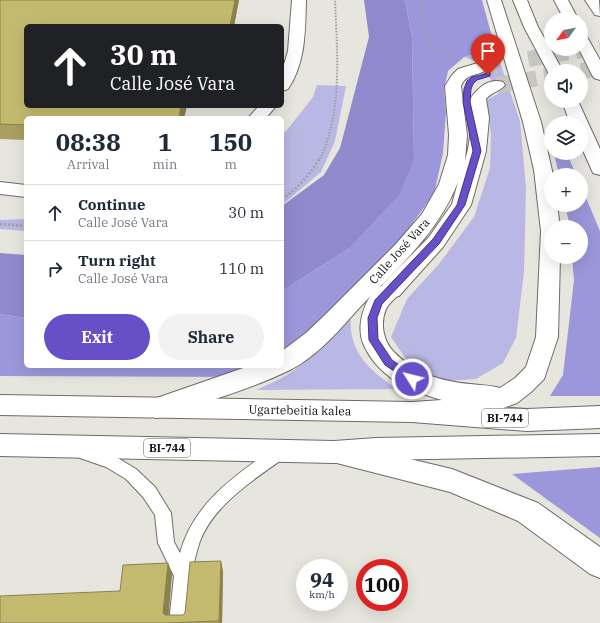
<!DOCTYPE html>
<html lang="en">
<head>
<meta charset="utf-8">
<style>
  :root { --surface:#fff; --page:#f2f2f3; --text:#1f2937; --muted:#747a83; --line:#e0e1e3; --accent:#674fc8 }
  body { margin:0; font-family:"IBM Plex Serif",serif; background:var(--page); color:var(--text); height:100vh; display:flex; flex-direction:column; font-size:15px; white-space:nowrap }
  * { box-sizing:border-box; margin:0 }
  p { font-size:13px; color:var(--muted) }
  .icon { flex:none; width:22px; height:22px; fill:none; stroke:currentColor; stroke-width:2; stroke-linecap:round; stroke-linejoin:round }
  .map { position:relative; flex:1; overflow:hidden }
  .details { position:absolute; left:24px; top:116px; width:260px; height:252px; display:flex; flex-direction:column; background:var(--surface); border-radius:6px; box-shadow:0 4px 16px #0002 }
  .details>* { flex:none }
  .hud { position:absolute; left:24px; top:24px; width:260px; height:84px; border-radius:6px; box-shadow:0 4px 16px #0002; background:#202124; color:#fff; overflow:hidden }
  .needle { width:26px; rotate:237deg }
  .buttons { position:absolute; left:544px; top:12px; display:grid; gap:8px }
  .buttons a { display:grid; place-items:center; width:44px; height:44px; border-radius:50%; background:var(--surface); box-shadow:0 4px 16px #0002; font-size:20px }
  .speed { position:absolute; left:296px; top:559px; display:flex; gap:8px; font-size:20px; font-weight:700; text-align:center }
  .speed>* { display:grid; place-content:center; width:52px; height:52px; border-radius:50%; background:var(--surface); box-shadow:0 4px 16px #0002; line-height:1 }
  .speed small { font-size:10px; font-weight:400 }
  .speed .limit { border:6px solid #d22; background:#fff; color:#111 }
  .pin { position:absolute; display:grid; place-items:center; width:34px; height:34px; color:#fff; margin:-41px -17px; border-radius:50% 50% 50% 0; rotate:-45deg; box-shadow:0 0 4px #0007 }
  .pin .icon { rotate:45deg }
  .me { position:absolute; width:44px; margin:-22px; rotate:306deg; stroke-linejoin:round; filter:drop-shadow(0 0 3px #0008) }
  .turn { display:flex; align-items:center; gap:14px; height:84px; padding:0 20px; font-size:18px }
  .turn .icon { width:52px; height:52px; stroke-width:2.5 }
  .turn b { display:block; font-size:28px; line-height:34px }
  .eta { display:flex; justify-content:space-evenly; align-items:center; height:68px; text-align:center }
  .eta b { font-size:24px; font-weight:800; line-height:28px }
  .primary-button { display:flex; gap:8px; margin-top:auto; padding:8px 20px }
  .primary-button a { flex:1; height:46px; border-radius:24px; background:var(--accent); color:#fff; font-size:16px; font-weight:800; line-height:46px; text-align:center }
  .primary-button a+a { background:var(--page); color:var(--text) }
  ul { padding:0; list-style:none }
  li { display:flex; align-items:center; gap:12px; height:56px; padding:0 20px; border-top:1px solid var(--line) }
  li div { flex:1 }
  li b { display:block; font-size:15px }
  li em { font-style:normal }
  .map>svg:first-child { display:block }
  .green { fill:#b9b7e4 }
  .forest { fill:#9c97da }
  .water { fill:#908acd }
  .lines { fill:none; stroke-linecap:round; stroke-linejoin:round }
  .minor-tunnel { stroke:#c7c6c0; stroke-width:16; stroke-dasharray:16 8; stroke-linecap:butt }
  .service-casing { stroke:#6d6c66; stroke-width:2 }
  .minor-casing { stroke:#6d6c66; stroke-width:2 }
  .primary-casing { stroke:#6d6c66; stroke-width:2 }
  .motorway-casing { stroke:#6d6c66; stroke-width:2 }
  .path-far1 { stroke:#a09f9a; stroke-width:2; stroke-dasharray:1.5 1.5; stroke-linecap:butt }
  .path { stroke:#a09f9a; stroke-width:2.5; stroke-dasharray:2 2; stroke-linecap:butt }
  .service { fill:#fff; fill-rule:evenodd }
  .minor { fill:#fff; fill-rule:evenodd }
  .primary { fill:#fff; fill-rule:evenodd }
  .motorway { fill:#fff; fill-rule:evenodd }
  .wall { fill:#a9a05f }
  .shaded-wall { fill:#89824e }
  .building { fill:#c4ba6f; stroke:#89824e }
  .route { fill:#674fc8; stroke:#433382 }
  .labels { text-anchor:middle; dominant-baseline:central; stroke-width:3; stroke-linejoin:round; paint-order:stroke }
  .shield { fill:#fff; stroke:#5c5b5a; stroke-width:1 }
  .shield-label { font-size:11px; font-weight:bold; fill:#161513 }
  .street-label { font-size:12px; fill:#161513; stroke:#fff }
</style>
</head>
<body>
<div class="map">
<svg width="600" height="623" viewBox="0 0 600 623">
  <rect width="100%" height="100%" fill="#e6e5de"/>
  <g class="green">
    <path d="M495 48 520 121 526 188 524 272 516 338 503 363 476 379 444 381 408 362 391 337 407 299 439 264 474 217 490 168 491 135 487 100 501 92 477 62 464 57Z"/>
    <path d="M317 85 346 86 335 141 321 172 282 205V134L287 130 313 97Z"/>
    <path d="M26 219V231L0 229V220Z"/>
    <path d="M350 315C351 322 350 329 352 336 357 361 377 375 397 389L256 390C266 385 277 381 287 375 312 359 331 337 350 315Z"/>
  </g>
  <g class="forest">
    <path d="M405 0H482L495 48 464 57 448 71 444 89 446 112 443 153 434 194 400 240 315 340 282 363V291L348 249 414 160 412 38Z"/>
    <path d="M554 153H567L576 175H559Z"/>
    <path d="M581 186 600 231V396H550L563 375 574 280 572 257H581V227H570L565 205H581Z"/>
    <path d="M0 314 26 318V366H275L247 377 0 376Z"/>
    <path d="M600 467V538L512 474Z"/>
  </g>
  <g class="water">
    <path d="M364 0H405L412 38 414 160 399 195 348 249 282 291V206L324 175 340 148 369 37Z"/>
    <path d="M0 253 26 255V318L0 314Z"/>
  </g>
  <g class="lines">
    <g class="minor-tunnel">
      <path d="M481 67 600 47"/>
      <path d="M581 71 600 68"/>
      <path d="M497 85 551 76"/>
    </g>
    <defs>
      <path id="service" d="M282 444 287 446 290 451 287 456C256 478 215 503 200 541 191 567 189 596 187 623H169L174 576 158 543 155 515 143 497 126 479 106 467 80 458 77 453 80 448 85 446 116 457 136 469 155 487 171 513 174 542 180 553C194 502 236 475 277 446Z"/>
      <g id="minor">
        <path d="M292 0H306C305 31 306 62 288 89L282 91V71L288 51Z"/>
        <path d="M481 62 487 64 489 67C482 77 467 71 461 86L467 135 465 161C471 141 472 120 470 99 478 88 488 78 503 82L505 85C501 91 493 91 486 99L489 118 486 151 471 205 443 247 399 296 391 298 383 296 380 290 383 284 429 237 452 204 458 182C439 232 396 270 360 307 340 329 318 356 290 370 249 390 201 403 157 418L148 415 145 408 148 401 249 366H282V351L306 333 325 315 396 244 422 214 439 184 448 155 449 135 445 86 452 75 458 69Z"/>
        <path d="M259 106H276L266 118H248Z"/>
        <path d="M0 182 26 185V197L0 194Z"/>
      </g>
      <g id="primary">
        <path d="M0 395 412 402 527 409 600 406V428L527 431 412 422 0 415Z"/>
        <path d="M0 434 334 441 376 438 600 434V456L376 460 334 463 0 456Z"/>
      </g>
      <g id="motorway">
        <path d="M487 0H501L541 122 553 175H551V205H557L560 227H551V257H560L558 337 544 379 531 392 517 403 476 418 412 422 403 419 400 412 403 405 412 402 442 400C410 391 377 377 363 343 354 322 370 276 399 284L402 290C398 297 390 301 386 309 380 323 383 340 393 351 415 374 440 381 470 384 480 385 490 385 500 388L515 378 526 367 536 337 541 231 534 170 523 122Z"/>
        <path d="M513 0H527L538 27 563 71H551V75L549 74 524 27Z"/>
        <path d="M554 0H568L578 19H564Z"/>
        <path d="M585 0H599L600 16 595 15Z"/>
        <path d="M581 33 586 35 600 60V80L594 78 592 75 579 49H581Z"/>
        <path d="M562 101H578L600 149V175L593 173 581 146V123H570Z"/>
        <path d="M334 441 452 469 538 503 600 547V578L590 574 518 521 450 492 325 460 321 452 325 444Z"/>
      </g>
    </defs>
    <use href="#service" class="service-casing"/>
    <use href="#minor" class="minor-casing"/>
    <use href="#primary" class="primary-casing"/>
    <use href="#motorway" class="motorway-casing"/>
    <g class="path-far1">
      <path d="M420 0 430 47 456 56"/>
      <path d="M320 159C343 111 337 52 335 0"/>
    </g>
    <g class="path">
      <path d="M282 198C295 193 313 170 320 158"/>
      <path d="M0 224 26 226"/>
    </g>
    <use href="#service" class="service"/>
    <use href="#minor" class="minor"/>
    <use href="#primary" class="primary"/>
    <use href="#motorway" class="motorway"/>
  </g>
  <g class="wall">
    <path d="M0 0H239L234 26H26V106H187L184 118H26V140L0 139Z"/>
    <path d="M221 561 223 572 222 623H0L120 591 168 563 172 574 168 615H183Z"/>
  </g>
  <g class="shaded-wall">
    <path d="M235 0H239L234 26H230Z"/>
    <path d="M181 106H187L184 118H179Z"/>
    <path d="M221 561 223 572 222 623H219V621Z"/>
    <path d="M168 563 172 574 168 623 163 613Z"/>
  </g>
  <g class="building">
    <path d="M0 0H235L230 26H26V106H181L179 118H26V125L0 124Z"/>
    <path d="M221 561 219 621 165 623H0V596L120 591 123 565 168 563 163 613 165 615H183L185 613 190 562Z"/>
  </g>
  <path class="route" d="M488 73H490V76L477 80 473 84 471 89 470 102 481 151 465 205 439 244 382 304 377 318 378 339 392 360 415 376 416 379 415 382 412 383 385 365 369 340 368 318 375 300 433 239 457 205 473 151 463 102 464 89 467 81 472 77Z"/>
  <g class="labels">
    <g class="shield">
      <rect x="482" y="409" width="46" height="18" rx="3"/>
      <rect x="144" y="439" width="46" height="18" rx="3"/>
    </g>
    <g class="shield-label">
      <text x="505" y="418">BI-744</text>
      <text x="167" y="448">BI-744</text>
    </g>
    <g class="street-label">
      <text transform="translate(399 251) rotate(-48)">Calle José Vara</text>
      <text transform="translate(300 410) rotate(1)">Ugartebeitia kalea</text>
    </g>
  </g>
</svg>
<div class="buttons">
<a><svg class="needle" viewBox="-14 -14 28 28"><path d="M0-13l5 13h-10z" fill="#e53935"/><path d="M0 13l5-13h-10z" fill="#747a83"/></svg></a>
<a><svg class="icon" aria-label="sound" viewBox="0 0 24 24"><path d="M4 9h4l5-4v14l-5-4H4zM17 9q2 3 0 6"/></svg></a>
<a><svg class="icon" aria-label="layers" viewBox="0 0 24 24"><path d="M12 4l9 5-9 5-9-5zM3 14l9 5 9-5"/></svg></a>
<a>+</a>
<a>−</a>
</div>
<div class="speed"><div>94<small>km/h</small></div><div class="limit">100</div></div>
<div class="pin" style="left:488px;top:75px;background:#d93025"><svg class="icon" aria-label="arrive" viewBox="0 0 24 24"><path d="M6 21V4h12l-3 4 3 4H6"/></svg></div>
<svg class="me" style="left:412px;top:379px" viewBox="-20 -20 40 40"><circle r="17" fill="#674fc8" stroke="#fff" stroke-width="3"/><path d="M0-11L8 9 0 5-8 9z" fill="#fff"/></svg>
<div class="hud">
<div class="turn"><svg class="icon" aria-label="ahead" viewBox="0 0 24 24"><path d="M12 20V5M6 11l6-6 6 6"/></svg><div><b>30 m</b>Calle José Vara</div></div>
</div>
<section class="details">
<div class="eta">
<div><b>08:38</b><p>Arrival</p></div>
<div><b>1</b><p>min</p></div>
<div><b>150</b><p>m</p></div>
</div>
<ul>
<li><svg class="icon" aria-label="ahead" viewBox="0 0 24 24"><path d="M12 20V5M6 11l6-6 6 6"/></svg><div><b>Continue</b><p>Calle José Vara</p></div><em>30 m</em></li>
<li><svg class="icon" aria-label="right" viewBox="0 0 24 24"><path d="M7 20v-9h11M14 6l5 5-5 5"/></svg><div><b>Turn right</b><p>Calle José Vara</p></div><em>110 m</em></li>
</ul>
<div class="primary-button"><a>Exit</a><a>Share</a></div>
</section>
</div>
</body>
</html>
